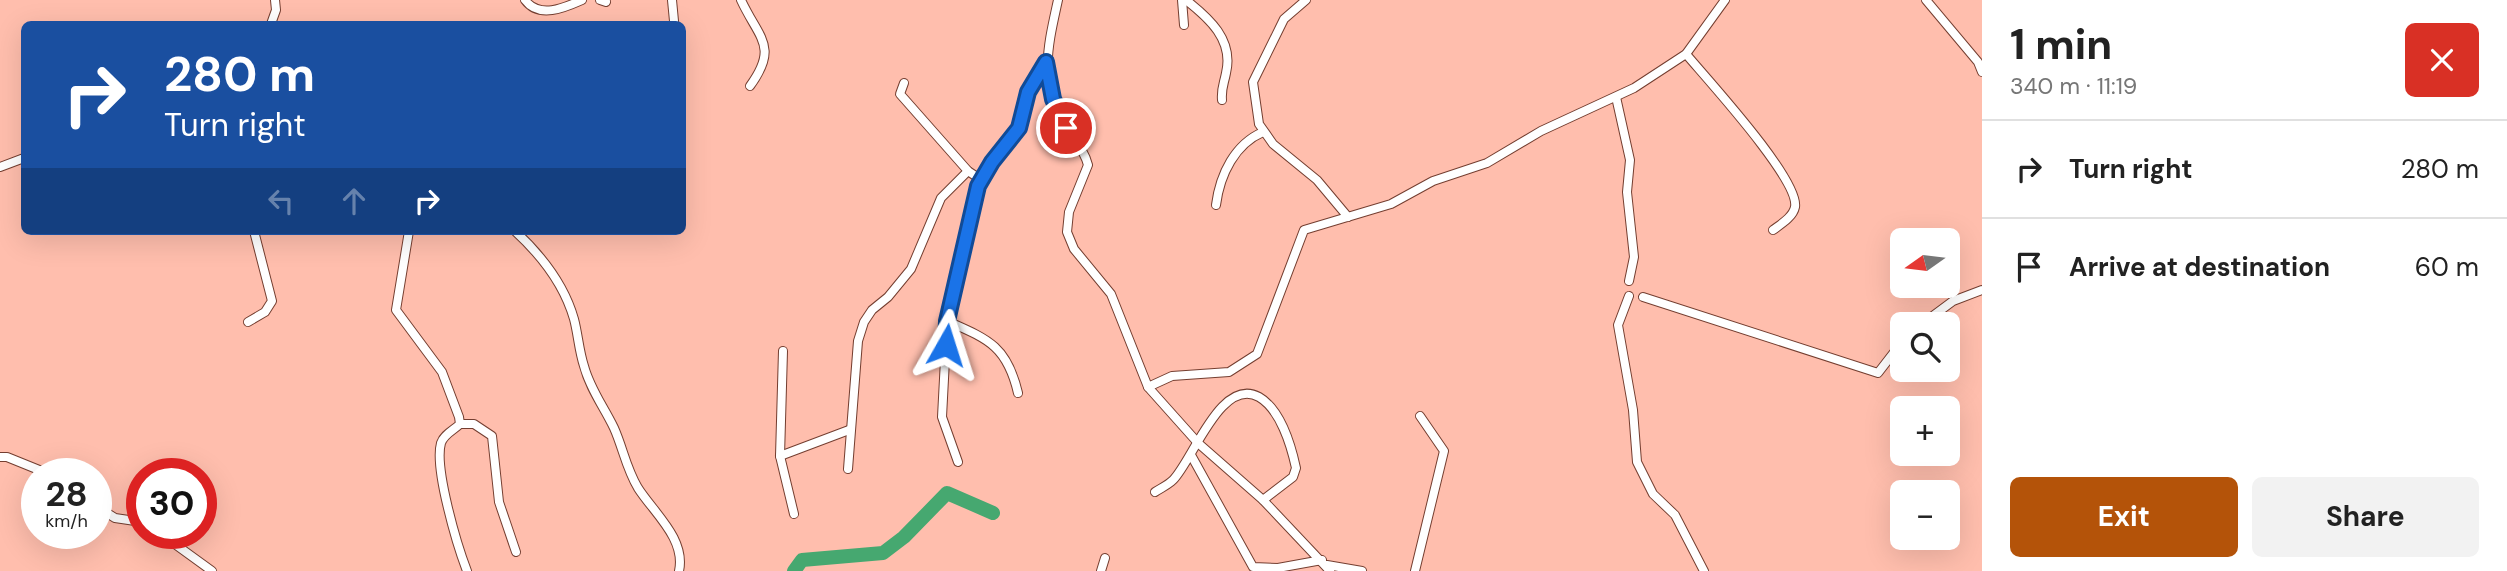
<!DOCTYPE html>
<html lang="en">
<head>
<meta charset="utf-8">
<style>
  :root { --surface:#fff; --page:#f2f2f2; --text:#222; --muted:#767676; --line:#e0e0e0; --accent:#b45309 }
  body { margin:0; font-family:"DM Sans",sans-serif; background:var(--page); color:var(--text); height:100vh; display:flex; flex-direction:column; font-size:26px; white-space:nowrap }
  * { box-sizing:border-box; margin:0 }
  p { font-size:23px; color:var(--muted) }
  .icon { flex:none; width:38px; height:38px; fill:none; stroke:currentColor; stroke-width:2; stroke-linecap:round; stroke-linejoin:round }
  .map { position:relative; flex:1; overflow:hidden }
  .sheet { display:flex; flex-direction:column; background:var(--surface); width:525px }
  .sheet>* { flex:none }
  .guide { position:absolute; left:21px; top:21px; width:665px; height:214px; border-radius:10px; box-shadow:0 7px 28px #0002; background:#1a4fa0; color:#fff; overflow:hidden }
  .needle { width:46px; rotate:256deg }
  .tools { position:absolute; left:1890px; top:228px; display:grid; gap:14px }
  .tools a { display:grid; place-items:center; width:70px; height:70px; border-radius:10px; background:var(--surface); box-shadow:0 7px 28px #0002; font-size:35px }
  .speed { position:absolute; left:21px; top:458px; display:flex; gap:14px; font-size:35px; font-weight:700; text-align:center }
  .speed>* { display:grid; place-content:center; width:91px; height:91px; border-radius:50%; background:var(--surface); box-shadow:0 7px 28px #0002; line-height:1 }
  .speed small { font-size:18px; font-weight:400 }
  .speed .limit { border:10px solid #d22; background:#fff; color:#111 }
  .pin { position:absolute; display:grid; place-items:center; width:60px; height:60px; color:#fff; margin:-30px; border:4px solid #fff; border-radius:50%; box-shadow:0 2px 7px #0007 }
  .me { position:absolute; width:77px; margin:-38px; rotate:6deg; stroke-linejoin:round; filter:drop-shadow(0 0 5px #0008) }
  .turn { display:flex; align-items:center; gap:24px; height:147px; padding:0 28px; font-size:32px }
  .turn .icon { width:91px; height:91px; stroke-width:2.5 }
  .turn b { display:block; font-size:49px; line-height:60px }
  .lanes { display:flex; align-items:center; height:66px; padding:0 28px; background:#0003; justify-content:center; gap:35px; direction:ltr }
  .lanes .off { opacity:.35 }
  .round { display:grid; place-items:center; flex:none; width:74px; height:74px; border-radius:10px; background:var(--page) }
  .summary { display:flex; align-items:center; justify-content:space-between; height:119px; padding:0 28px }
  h1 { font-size:42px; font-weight:700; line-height:52px }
  .button { display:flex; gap:14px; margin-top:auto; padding:14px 28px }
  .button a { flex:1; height:80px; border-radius:10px; background:var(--accent); color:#fff; font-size:28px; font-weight:700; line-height:80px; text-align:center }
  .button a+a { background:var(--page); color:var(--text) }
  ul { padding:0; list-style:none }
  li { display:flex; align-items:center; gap:21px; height:98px; padding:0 28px; border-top:2px solid var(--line) }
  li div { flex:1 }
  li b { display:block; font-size:26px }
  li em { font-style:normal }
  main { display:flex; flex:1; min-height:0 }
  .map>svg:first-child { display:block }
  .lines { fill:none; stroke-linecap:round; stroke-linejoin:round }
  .river { stroke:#46a870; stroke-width:14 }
  .minor-casing { stroke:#743e30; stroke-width:10 }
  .minor { stroke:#fff; stroke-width:8 }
  .route-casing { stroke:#114b97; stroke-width:18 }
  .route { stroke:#1a73e8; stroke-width:12 }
</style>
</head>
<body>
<main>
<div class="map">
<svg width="1982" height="571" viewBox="0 0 1982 571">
  <rect width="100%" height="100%" fill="#ffbead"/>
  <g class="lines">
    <path class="river" d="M794 571 802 560 883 553 904 537 947 493 993 513"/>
    <defs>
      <g id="minor">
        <path d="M525 0C539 19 564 8 582 0"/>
        <path d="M600 0 606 2"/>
        <path d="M672 0 674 21"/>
        <path d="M741 0C759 39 779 46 750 86"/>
        <path d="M1058 0C1048 46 1039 78 1063 122 1071 137 1084 148 1088 165L1069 212 1067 232 1074 249 1111 294 1148 387 1198 443 1263 500 1330 571"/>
        <path d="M1182 0 1184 25"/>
        <path d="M1186 0C1209 18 1234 40 1226 73 1224 84 1221 88 1222 100"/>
        <path d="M1306 0 1284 19 1253 82 1259 124 1273 144 1317 180 1348 217"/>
        <path d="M1926 0 1978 62 1982 72"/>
        <path d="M271 24 276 10 275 0"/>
        <path d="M1686 54C1706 78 1800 180 1795 207 1793 217 1781 224 1773 230"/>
        <path d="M904 83 900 94 968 171 980 179"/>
        <path d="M1616 97 1630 160 1627 192 1634 257 1629 281"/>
        <path d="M0 167 24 158"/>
        <path d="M1216 205C1220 174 1235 144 1263 132"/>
        <path d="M409 231 396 310 442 372 459 417 460 424C454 430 444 434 441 443 434 468 457 545 467 571"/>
        <path d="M515 231C541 255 564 284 574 319 578 334 579 351 584 366 590 389 604 407 614 428 623 448 626 468 638 488 654 513 686 539 679 571"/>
        <path d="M1629 296 1618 325 1633 410 1637 462 1653 494 1675 515 1704 571"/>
        <path d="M1643 297 1878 373 1902 342"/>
        <path d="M947 321C988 339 1007 346 1018 393"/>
        <path d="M248 322 265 312 272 301 254 231"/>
        <path d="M1922 324 1953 301 1982 290"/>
        <path d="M1148 387 1172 376 1229 372 1257 354 1304 230 1391 204 1433 181 1487 163 1541 131 1634 88 1686 54 1725 0"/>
        <path d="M460 424H474L492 436 499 502 516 552"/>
        <path d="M1191 455 1253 567 1278 568 1322 560"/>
        <path d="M780 456 783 351"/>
        <path d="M0 457H7L49 474"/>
        <path d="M958 462 942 417 947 321 978 186 991 162 1019 128 1028 92 1046 62"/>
        <path d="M848 469 858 341 864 322 872 310 888 297 911 269 941 198 968 171"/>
        <path d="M1155 492C1161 488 1168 485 1173 480 1193 460 1221 376 1259 397 1280 409 1291 445 1296 468L1293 477 1263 500"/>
        <path d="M96 506 115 518 142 522"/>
        <path d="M794 514 780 456 849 430"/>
        <path d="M161 534 212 571"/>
        <path d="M1327 565 1362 571"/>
        <path d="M1101 571 1105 558"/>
        <path d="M1415 571 1444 451 1420 416"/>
      </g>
    </defs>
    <use href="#minor" class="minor-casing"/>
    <use href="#minor" class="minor"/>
  </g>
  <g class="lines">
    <defs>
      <path id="route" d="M946 345 947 321 978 186 992 162 1019 128 1028 92 1046 62 1053 99 1066 128"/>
    </defs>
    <use href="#route" class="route-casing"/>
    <use href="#route" class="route"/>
  </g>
</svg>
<div class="tools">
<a><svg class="needle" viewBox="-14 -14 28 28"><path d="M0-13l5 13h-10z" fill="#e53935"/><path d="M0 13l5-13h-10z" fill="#767676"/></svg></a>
<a><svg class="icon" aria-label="search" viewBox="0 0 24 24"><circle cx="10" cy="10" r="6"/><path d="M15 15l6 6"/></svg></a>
<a>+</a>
<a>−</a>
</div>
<div class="speed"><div>28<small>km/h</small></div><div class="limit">30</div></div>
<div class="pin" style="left:1066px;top:128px;background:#d93025"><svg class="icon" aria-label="arrive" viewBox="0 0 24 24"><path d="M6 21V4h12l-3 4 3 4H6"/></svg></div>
<svg class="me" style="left:946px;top:345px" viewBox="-20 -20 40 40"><path d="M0-17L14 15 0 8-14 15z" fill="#1a73e8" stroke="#fff" stroke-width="4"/></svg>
<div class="guide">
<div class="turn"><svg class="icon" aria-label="right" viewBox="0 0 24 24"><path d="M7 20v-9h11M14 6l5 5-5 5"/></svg><div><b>280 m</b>Turn right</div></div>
<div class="lanes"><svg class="icon off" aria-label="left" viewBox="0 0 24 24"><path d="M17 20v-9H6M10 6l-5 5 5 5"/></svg><svg class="icon off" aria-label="ahead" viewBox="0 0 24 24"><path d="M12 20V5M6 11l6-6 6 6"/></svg><svg class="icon" aria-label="right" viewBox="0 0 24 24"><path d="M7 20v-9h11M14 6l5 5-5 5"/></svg></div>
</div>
</div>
<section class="sheet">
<div class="summary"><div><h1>1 min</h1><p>340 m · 11:19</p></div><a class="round" style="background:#d93025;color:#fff"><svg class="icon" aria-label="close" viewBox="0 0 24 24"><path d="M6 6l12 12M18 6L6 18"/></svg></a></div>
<ul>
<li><svg class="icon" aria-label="right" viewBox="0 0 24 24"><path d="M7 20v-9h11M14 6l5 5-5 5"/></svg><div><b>Turn right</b></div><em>280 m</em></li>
<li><svg class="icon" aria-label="arrive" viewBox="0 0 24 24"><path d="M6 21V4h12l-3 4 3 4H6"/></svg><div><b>Arrive at destination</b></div><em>60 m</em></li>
</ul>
<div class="button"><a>Exit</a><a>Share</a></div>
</section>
</main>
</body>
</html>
